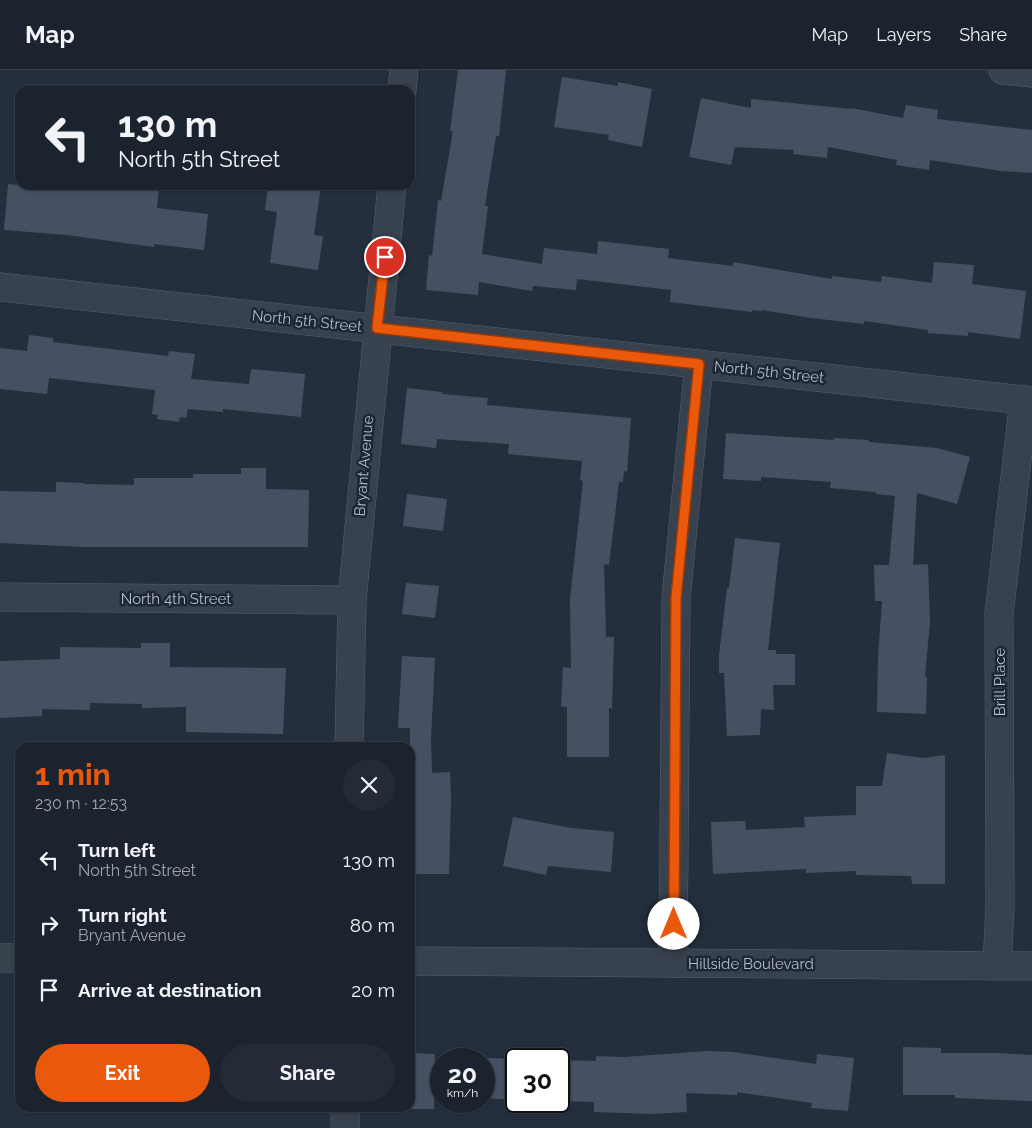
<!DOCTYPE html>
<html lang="en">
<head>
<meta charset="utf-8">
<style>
  :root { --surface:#1b232e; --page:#242b36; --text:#f1f3f6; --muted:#a0a4aa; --line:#39404a; --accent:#ea580c }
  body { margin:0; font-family:Raleway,sans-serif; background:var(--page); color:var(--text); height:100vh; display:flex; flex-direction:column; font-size:19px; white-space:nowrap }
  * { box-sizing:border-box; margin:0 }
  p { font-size:16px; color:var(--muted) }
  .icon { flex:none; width:28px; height:28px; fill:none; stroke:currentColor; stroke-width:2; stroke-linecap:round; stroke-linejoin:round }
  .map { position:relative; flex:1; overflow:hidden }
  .panel { position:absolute; left:15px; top:672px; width:400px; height:370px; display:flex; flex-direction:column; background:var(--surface); border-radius:15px; box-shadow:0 1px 4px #0004,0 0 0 1px var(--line) }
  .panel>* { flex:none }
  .guide { position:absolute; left:15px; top:15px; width:400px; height:105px; border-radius:15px; box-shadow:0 1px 4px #0004,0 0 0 1px var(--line); background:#1b232e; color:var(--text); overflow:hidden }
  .speed { position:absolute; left:430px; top:978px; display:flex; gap:10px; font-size:25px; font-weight:700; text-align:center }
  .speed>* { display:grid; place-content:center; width:65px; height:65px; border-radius:50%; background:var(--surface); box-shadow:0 1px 4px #0004,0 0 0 1px var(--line); line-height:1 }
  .speed small { font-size:12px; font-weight:400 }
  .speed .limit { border:2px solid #111; border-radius:8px; background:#fff; color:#111 }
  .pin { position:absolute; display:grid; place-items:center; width:42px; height:42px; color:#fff; margin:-21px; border:2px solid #fff; border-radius:50%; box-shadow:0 1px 5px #0007 }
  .me { position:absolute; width:55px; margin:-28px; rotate:0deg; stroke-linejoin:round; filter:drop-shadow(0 0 4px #0008) }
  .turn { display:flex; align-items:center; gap:18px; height:105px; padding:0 20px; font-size:22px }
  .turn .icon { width:65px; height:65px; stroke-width:2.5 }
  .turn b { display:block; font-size:35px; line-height:42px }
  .round { display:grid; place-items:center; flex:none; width:52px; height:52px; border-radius:26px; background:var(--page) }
  .head { display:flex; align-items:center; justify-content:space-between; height:85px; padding:0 20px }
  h1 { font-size:30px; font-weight:700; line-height:38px; color:var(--accent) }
  .action { display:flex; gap:10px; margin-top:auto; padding:10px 20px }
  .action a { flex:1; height:58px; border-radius:30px; background:var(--accent); color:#fff; font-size:20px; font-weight:700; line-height:58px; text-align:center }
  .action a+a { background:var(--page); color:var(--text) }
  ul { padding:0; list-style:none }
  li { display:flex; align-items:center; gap:15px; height:65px; padding:0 20px }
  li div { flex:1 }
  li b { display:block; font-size:19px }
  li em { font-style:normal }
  header { display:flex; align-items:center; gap:30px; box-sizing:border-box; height:70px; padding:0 25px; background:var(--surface); border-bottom:1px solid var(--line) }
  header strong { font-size:24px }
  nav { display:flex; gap:28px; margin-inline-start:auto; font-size:18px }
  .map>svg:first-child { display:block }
  .building { fill:#455162 }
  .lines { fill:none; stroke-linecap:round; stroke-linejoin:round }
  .street-casing { stroke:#565f6c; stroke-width:29 }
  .street { stroke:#38414e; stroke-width:28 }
  .route-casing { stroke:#983908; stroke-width:12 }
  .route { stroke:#ea580c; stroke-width:9 }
  .labels { text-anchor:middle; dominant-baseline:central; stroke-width:5; stroke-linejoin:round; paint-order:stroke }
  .street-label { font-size:15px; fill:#b4bcc9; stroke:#1d2633 }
</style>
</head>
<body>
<header>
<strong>Map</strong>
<nav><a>Map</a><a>Layers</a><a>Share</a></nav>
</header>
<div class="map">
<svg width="1032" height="1058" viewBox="0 0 1032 1058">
  <rect width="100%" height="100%" fill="#242f3e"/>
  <g class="building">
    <path d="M458 0H506L499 66H496L485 136H488L482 184 542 194 544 178 597 184 598 171 669 179 668 188 733 196V192L832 209V206L881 212 882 206 932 213 934 192 974 195 972 214 1026 221 1020 269 968 262V266L928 263V260L864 251V254L811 248 762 240V241L752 240V242L670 232 671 220 577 209 576 220 533 216 532 221 479 212 478 225 426 220 429 185 432 186 438 130 441 131 453 61H450Z"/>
    <path d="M562 7 618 16V12L652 19 642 77 608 70 609 65 554 57Z"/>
    <path d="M701 28 751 38V29L851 39 852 38 903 48 906 35 938 40 937 49 1032 60V103L1001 101 930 90 929 100 896 95 897 90 828 77 827 88 793 84 794 80 735 77 731 95 689 87Z"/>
    <path d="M8 114 88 121 89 115 124 118V115L159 117 157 138 208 144 204 180 154 174V177L67 165 4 160Z"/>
    <path d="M268 115H321L314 165 323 166 318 200 270 193 277 142 265 140Z"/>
    <path d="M29 265 53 268V272L168 286 169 281 195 284 191 309 249 314 251 299 305 304 301 347 223 339V342L188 339 186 348 180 347 179 352 157 349 158 345 152 344 155 320 49 308 47 324 0 319V278L27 281Z"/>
    <path d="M407 318 442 322V324L488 328 487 335 631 348 627 402 624 401 623 412H619L609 495 604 494 606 567H614L612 639 609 638V687H567V637L561 636 563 597 571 598 570 529 583 411 580 410 582 391 508 384 509 374 437 369 436 378 401 374Z"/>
    <path d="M726 363 834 370V368L869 370V372L937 378 970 387 957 434 917 423 913 495 928 494 930 551 925 607H927L926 644 877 642 878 587 882 531H875L874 495H889L895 426 876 424V422L830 418 831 412 761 407V411L723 409Z"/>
    <path d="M241 398H266V419L309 420 308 477H83L0 473V421L56 422V412L84 413V414L134 415V408H193V404H241Z"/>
    <path d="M407 424 447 429 443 461 403 456Z"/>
    <path d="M735 468 780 473 768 580H776V584H795V615H773L774 640 761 639 760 665 727 666 724 603H719V585L727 518H729Z"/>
    <path d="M406 513 439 516 435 548 402 544Z"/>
    <path d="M141 573H170V597L286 598 283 664 186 662V637L142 638V634L90 633V640L42 639V646L0 648V591L60 589V577L141 578Z"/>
    <path d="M402 586 435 588 431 668 432 703 450 702 451 728 449 804H410V658H398Z"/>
    <path d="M887 683 923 688 945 685V814H912L911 806 856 805V801L806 803V799L713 804 711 752 745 751 746 760 805 757 804 747 856 745V716H882Z"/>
    <path d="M513 747 571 758 614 762 611 802 548 796 546 805 503 796Z"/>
    <path d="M903 977 941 978V983H999L1032 985V1031L955 1028V1025H903Z"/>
    <path d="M708 981 732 982 816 994 817 984 854 988 848 1041 811 1038 812 1033 737 1022V1025L686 1023 687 1042 653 1044 594 1042V1032L559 1031V990L596 991V986L624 987Z"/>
    <path d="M410 983 435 984 434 1039H410Z"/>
    <path d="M484 988 516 989V1030L484 1028Z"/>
  </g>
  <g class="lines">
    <defs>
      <g id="street">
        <path d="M1003 0 1032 3"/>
        <path d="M402 20 404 0"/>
        <path d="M0 217 1032 331"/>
        <path d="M0 527 352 530"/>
        <path d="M349 678 352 530 392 115"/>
        <path d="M0 888H20"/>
        <path d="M410 891 1032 896"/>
        <path d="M673 893 676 528 699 294"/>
        <path d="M997 895 1000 837 999 544 1024 330"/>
        <path d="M345 1058V1038"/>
      </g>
    </defs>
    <use href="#street" class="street-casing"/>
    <use href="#street" class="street"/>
  </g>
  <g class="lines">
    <defs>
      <path id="route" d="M385 187 377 258 699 294 676 528 674 854"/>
    </defs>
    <use href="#route" class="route-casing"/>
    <use href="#route" class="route"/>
  </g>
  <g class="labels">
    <g class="street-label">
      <text transform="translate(307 251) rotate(6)">North 5th Street</text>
      <text transform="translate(769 302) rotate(6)">North 5th Street</text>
      <text transform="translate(364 396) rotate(-85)">Bryant Avenue</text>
      <text x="176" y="529">North 4th Street</text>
      <text transform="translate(1000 612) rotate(-90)">Brill Place</text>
      <text x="751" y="894">Hillside Boulevard</text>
    </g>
  </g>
</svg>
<div class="speed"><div>20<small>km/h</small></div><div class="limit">30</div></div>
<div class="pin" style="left:385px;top:187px;background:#d93025"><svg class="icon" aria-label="arrive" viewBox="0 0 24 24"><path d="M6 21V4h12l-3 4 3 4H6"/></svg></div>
<svg class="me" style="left:674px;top:854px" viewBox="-20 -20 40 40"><circle r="19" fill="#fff"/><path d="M0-13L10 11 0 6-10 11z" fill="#ea580c"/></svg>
<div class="guide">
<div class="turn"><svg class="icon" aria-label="left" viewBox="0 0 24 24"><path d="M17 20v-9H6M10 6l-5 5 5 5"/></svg><div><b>130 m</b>North 5th Street</div></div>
</div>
<section class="panel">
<div class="head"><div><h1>1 min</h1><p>230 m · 12:53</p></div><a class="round"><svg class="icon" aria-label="close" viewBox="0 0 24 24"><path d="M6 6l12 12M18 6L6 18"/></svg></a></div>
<ul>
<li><svg class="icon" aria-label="left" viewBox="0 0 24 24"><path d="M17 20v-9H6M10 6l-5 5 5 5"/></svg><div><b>Turn left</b><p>North 5th Street</p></div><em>130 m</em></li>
<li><svg class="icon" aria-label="right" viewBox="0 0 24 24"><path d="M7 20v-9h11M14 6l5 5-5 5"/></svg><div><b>Turn right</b><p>Bryant Avenue</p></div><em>80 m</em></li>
<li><svg class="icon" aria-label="arrive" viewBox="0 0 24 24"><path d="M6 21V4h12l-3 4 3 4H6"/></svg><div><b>Arrive at destination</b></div><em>20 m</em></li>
</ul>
<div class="action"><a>Exit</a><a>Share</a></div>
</section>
</div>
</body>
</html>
